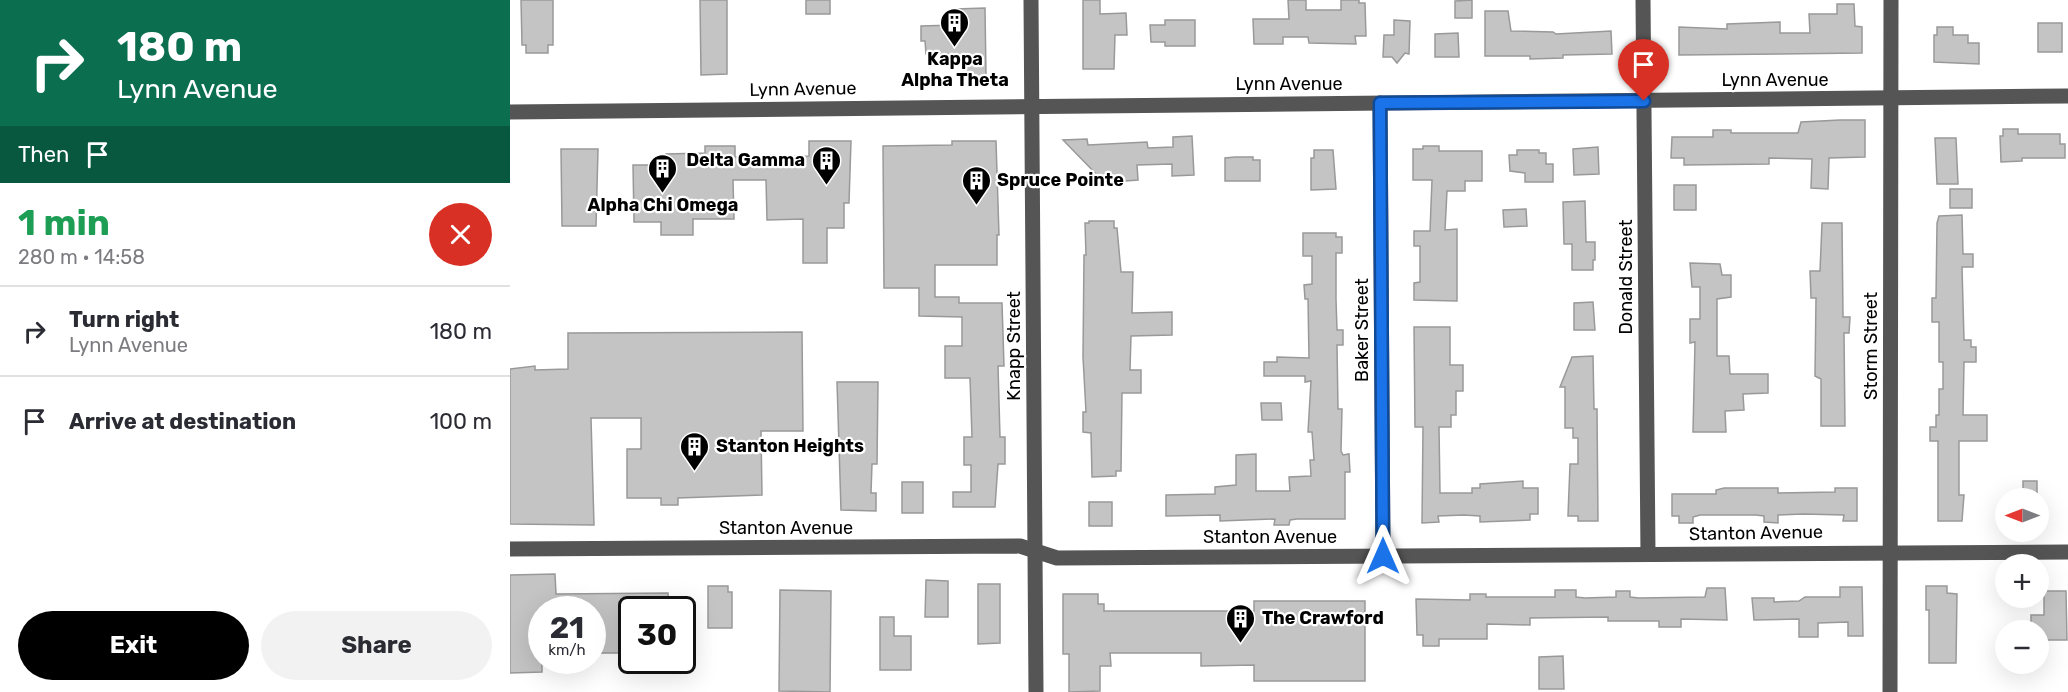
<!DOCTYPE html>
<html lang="en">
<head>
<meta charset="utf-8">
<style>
  :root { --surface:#fff; --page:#f2f2f3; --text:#2b2b33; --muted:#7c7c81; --line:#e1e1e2; --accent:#000 }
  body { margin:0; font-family:Rubik,sans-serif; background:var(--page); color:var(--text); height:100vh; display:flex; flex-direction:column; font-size:22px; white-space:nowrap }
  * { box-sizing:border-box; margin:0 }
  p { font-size:20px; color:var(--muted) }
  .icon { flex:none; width:33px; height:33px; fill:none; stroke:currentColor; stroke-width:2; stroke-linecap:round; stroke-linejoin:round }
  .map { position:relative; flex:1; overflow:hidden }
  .side { display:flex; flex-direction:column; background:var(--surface); width:510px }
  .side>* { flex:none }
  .hud { background:#0b6e4f; color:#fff; overflow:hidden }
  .needle { width:39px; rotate:270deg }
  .buttons { position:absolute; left:1485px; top:488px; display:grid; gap:12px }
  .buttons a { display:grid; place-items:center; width:54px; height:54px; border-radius:50%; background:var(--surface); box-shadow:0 6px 24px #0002; font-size:30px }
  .speed { position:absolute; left:18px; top:596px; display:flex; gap:12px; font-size:30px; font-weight:700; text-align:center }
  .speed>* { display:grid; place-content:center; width:78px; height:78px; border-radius:50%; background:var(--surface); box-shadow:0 6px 24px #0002; line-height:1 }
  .speed small { font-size:15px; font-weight:400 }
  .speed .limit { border:3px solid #111; border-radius:9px; background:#fff; color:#111 }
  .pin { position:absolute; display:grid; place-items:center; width:51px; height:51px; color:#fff; margin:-62px -26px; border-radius:50% 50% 50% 0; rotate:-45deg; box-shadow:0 0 6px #0007 }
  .pin .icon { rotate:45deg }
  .me { position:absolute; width:66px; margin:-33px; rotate:0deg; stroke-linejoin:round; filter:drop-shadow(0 0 4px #0008) }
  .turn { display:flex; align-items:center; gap:21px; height:126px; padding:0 18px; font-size:27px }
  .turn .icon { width:78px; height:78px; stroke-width:2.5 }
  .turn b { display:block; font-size:42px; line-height:51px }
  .then { display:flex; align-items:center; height:57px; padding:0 18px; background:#0003; gap:12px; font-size:22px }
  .round { display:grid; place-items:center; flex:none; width:63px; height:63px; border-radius:32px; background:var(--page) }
  .head { display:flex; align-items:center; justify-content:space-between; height:102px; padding:0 18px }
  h1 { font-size:36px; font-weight:700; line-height:45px; color:#1e9e55 }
  .button { display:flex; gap:12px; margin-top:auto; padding:12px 18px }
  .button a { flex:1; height:69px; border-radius:36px; background:var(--accent); color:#fff; font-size:24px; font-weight:700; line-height:69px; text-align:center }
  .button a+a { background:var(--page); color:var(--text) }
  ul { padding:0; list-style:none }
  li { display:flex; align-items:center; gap:18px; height:90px; padding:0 18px; border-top:2px solid var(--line) }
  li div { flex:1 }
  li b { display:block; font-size:22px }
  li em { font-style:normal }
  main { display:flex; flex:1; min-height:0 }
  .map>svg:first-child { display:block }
  .building { fill:#c4c4c4; stroke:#999; stroke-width:1.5 }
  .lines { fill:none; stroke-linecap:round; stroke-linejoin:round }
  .minor { stroke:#555; stroke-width:15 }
  .route-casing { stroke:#114b97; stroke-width:15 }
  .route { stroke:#1a73e8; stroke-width:10 }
  .labels { text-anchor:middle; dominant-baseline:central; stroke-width:4.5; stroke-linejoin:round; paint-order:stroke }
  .poi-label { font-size:18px; font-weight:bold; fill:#000; stroke:#fff; text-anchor:start }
  .street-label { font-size:18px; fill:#000; stroke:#fff }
</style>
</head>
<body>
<main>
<section class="side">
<div class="hud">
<div class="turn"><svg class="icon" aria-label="right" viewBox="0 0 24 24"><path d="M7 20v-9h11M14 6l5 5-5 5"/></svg><div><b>180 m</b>Lynn Avenue</div></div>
<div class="then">Then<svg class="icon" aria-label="arrive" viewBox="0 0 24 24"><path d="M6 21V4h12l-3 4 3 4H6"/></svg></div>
</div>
<div class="head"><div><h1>1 min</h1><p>280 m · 14:58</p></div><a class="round" style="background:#d93025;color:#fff"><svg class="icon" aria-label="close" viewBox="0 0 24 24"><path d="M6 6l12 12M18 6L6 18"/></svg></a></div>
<ul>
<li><svg class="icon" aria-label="right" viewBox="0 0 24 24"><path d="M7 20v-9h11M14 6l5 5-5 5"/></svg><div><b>Turn right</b><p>Lynn Avenue</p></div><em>180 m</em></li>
<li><svg class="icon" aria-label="arrive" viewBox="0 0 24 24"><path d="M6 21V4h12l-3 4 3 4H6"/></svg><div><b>Arrive at destination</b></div><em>100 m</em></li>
</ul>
<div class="button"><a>Exit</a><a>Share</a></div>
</section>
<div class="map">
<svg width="1558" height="692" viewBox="0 0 1558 692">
  <rect width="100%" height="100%" fill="#fff"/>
  <g class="building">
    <path d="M11 0H43V45H38V53H16V45H12Z"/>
    <path d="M190 0H217V74L191 75Z"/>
    <rect x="296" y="0" width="24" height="14"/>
    <path d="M573 0H590V14L616 13 617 35H605L604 69H573Z"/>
    <path d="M778 0H796V10H831V0H849V3H855L856 36H845L846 44 799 43 798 37H773V44H744L743 19H779Z"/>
    <path d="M962 0V18H945V1Z"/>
    <path d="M1327 4H1344L1345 26 1352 27V53L1169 55V27L1217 29V24L1270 22V33H1300L1299 14H1327Z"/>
    <path d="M475 8 476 76 455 77 454 54H416L415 41H411V26L445 25V9Z"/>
    <path d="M975 11H998L1001 31 1043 32 1046 34 1101 31 1102 54 1053 55V58L1020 59V56H975Z"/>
    <path d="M655 20H685V46H655V42H641L640 25H655Z"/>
    <path d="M884 20 900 21 899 54 895 53 887 63 882 57H873L874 35H884Z"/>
    <rect x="1528" y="23" width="24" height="29"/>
    <path d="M1427 27H1443V35H1458V43H1469V64L1424 62V35H1427Z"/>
    <path d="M948 33 949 57H925V34Z"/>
    <path d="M1330 120H1355V157L1319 158 1318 189 1301 188 1302 159 1259 158V164L1174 165V158H1161L1162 137H1203V130H1221V133H1288L1291 122Z"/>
    <path d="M1493 129H1508V134H1550V144H1555V158H1512V161L1491 162 1490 136H1493Z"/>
    <path d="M682 136 684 175 662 176V164L627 165 628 180 615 181 592 180 553 140 577 139 578 145 637 142 638 148 663 147V137Z"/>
    <path d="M1425 138H1446L1448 184H1427Z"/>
    <path d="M299 141H341L339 203H334V228H317V263H293V219L257 220 256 180H223L224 219H183V235H151V222H124L123 165H156V154L195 153V146H225V157L299 156Z"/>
    <path d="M442 141H486L489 235H487V265H425V297H449V303H492L494 366H488L490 437H495V464H488L485 507H443V492H461V465H454V437H462L460 378H435V346H452V317L409 316V288H374L373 146 442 145Z"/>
    <path d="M913 146H929V151H972V181H955V191H937L935 230 947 229V301L904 300V283L910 282V246H904V231H920L922 180H903V149H913Z"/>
    <path d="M1088 147 1089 174 1064 175 1063 149Z"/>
    <path d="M51 149H88L86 226H52Z"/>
    <path d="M804 150H823L826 189 801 190V158H804Z"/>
    <path d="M1007 150H1029V153H1036V164H1043V182H1015V173L1000 171 999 155H1007Z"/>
    <path d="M725 157H743V160H750V181H715V158Z"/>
    <rect x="1164" y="185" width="22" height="25"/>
    <rect x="1440" y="189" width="22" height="19"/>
    <path d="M1075 201 1076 242H1085V260H1083V270H1062V244H1054L1053 202Z"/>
    <path d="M1016 209 1017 226 994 227 993 210Z"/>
    <path d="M1452 215 1453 254H1463V267H1452L1454 340H1461V347H1466V362H1454L1453 415H1477V441H1449V495H1454L1452 521H1428V441H1420V427H1426V415H1429V389H1433V362H1429V322H1422V298H1426L1427 223 1429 216Z"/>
    <path d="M579 221H604V228H607L611 272H623L622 313 662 312V335L621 336 620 370H631V393H612L611 471H606V476L582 477 581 433 573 432V412H576L573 357 574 255H576L575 223H579Z"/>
    <path d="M1312 223H1332L1333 317H1340L1339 333H1334L1335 426H1311V379L1305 376 1306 298H1301L1300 271H1310Z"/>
    <path d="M793 233H826V237H832V253H826V299L827 330H833V345H827L828 409H832L831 451 833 455 839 454 840 472H835V519H787L780 520 779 525H764L765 519 710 521V515L656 516V495L705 494V487L726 485V455L746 454V491H780L779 477 801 476 800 460H804L802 432H798L801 381 795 382V376H754V362H767V357L799 358 798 299H795L794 285 802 284V256H793Z"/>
    <path d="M1180 263 1210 264 1212 275H1221V297L1207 299V356H1219L1220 374H1258V393L1233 394 1234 410 1215 411 1216 432H1183L1185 342 1180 343V319H1190V287H1182Z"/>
    <path d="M1083 302 1085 330H1064V303Z"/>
    <path d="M904 327H940V365H953V391H946V415H941V427H929L930 493H962V488H970V484L1013 481V488H1028V514H1020V520L970 522V516L954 515 928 516 929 522 912 523 913 427H905Z"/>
    <path d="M292 332 293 431H251L252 495 168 498V505H151V498H117V449H131V418H81L84 525 0 524V369L25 366V370L58 369V333Z"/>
    <path d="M1083 356 1084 409H1087L1088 521H1068V516H1058L1060 464H1068V438H1063V428H1055V387H1050L1062 357Z"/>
    <path d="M327 382H368L367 464H362L361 493H366V511L331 510Z"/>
    <path d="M751 403H771L772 420H752Z"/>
    <rect x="1513" y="481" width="14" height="17"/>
    <rect x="392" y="482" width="21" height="31"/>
    <path d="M1214 488H1268V493L1325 492V488H1347V521H1333L1334 515 1293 514 1268 515V523L1254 522V516L1246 515H1190L1183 517V523H1169V516H1162V494H1206V490Z"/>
    <rect x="579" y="502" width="23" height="24"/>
    <path d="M45 574 46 594 158 593 159 609H122V653H82V609H32V672L0 673V575Z"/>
    <path d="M416 580 438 581V617H415Z"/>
    <path d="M468 584H490V643L468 644Z"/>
    <path d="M198 586H218V592H222V628H198Z"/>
    <path d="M1416 586H1437V593L1447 594 1446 663H1419V610H1416Z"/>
    <path d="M1330 587H1352L1353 636H1338V622L1308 623V637H1289V619L1244 620 1242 598H1264V602L1289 601 1295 597H1330Z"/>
    <path d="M1197 588H1215L1217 620 1171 619V627H1149V621H1098V617L1020 618V625L977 624V639H929V646H913V635H907L906 599 960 600V594H976V597H1045V590H1066V597L1075 598 1106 597V591H1120V597L1129 598 1195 597Z"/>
    <path d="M270 590 321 591 320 692 269 691Z"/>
    <path d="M1534 591H1556L1557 640H1528V630H1521V615H1534Z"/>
    <path d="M553 594H588V604H594V611H744V601H855V681H744V665L691 666V653H600L601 666H590V691L559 692V654H553Z"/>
    <path d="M370 617H384V636H401V670H370Z"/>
    <path d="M1053 656 1054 689H1029V657Z"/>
  </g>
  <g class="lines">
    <g class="minor">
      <path d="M521 0 526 692"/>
      <path d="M1133 0 1138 554"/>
      <path d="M870 103 873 556"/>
      <path d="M0 112 1558 96"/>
      <path d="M0 549 510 546 547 558 1558 552"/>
      <path d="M1380 692 1381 0"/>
    </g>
  </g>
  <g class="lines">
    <defs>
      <path id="route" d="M873 556 870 103 1134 101"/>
    </defs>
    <use href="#route" class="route-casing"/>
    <use href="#route" class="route"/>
  </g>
  <defs>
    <symbol id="building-pin" viewBox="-11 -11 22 30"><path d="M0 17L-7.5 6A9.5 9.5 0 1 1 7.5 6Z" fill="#000" stroke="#fff"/><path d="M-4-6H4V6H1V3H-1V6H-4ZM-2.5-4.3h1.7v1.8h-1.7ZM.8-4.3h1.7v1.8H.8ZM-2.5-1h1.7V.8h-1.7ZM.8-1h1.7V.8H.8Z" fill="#fff"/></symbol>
  </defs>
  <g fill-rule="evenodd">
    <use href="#building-pin" x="428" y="6" width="33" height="45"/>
    <use href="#building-pin" x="300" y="144" width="33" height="45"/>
    <use href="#building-pin" x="136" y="152" width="33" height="45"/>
    <use href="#building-pin" x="450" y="164" width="33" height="45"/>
    <use href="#building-pin" x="168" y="430" width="33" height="45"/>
    <use href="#building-pin" x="714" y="602" width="33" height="45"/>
  </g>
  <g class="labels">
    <g class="poi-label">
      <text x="445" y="59" text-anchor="middle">Kappa<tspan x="445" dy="21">Alpha Theta</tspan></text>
      <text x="295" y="160" text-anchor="end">Delta Gamma</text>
      <text x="487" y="180">Spruce Pointe</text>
      <text x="153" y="205" text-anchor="middle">Alpha Chi Omega</text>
      <text x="206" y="446">Stanton Heights</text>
      <text x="752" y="618">The Crawford</text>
    </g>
    <g class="street-label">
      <text x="1265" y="80">Lynn Avenue</text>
      <text x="779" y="84">Lynn Avenue</text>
      <text transform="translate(293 89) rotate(-1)">Lynn Avenue</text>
      <text transform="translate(1116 277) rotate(-90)">Donald Street</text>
      <text transform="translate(852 330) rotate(-90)">Baker Street</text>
      <text transform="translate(504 346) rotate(-90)">Knapp Street</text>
      <text transform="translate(1361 346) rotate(-90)">Storm Street</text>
      <text x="276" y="528">Stanton Avenue</text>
      <text transform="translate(1246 533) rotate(-1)">Stanton Avenue</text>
      <text x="760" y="537">Stanton Avenue</text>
    </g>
  </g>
</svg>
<div class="buttons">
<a><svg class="needle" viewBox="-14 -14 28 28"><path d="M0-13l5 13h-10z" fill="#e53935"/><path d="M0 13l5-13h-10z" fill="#7c7c81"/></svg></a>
<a>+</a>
<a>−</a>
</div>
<div class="speed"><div>21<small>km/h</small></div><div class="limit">30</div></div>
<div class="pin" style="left:1134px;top:101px;background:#d93025"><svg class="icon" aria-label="arrive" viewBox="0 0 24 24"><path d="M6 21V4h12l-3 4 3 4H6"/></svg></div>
<svg class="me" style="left:873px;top:556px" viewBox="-20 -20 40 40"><path d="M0-17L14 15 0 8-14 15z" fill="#1a73e8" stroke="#fff" stroke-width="4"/></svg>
</div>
</main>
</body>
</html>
